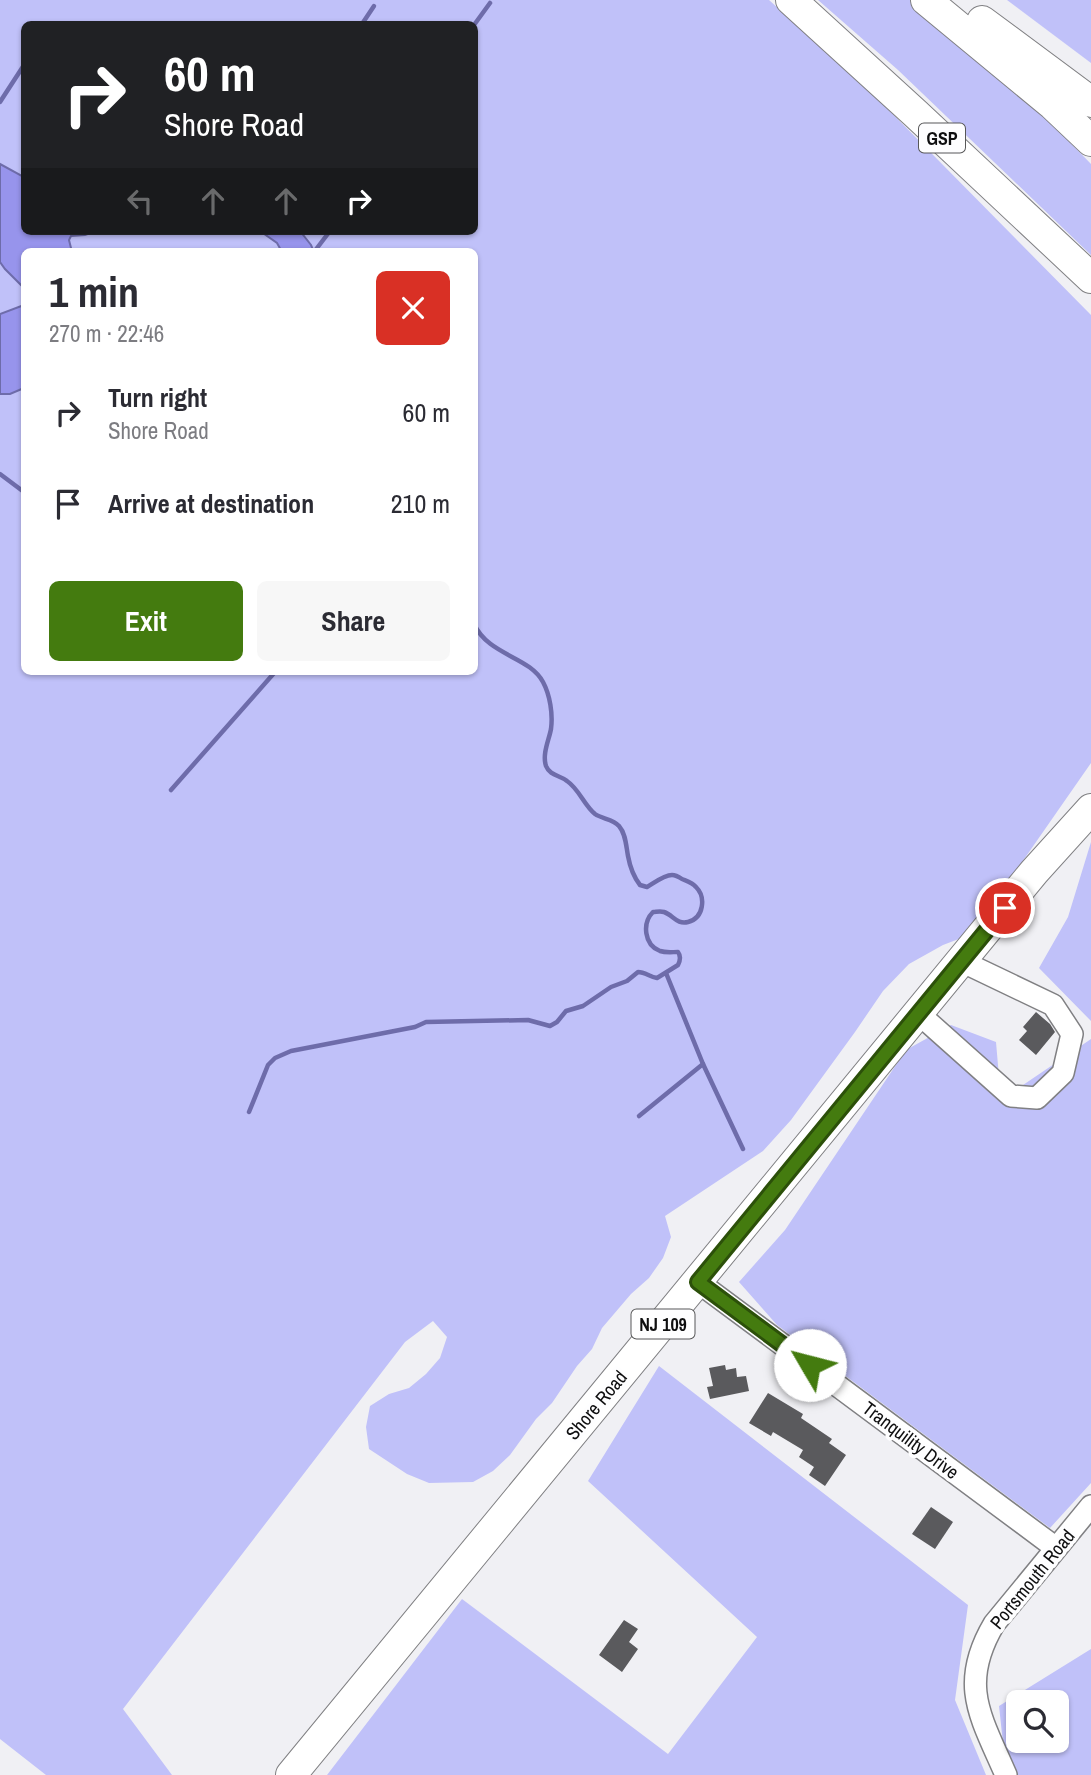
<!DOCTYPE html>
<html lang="en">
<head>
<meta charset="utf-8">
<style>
  :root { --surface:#fff; --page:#f7f7f7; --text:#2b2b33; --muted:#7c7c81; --accent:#447b0f }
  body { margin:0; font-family:"Archivo Narrow",sans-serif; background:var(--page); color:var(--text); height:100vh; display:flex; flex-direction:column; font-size:26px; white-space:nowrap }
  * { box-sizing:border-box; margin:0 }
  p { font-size:23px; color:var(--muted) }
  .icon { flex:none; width:38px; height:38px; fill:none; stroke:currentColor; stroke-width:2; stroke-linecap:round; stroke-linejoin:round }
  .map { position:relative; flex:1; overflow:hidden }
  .side { position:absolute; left:21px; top:248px; width:457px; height:427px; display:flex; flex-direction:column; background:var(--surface); border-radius:10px; box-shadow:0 2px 5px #0004 }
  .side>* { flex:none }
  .banner { position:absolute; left:21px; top:21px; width:457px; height:214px; border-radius:10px; box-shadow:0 2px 5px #0004; background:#202124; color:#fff; overflow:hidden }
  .tools { position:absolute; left:1006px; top:1690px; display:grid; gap:14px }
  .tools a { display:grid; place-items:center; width:63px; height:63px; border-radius:10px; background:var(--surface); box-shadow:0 2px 5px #0004; font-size:35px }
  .pin { position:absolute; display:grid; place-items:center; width:60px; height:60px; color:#fff; margin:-30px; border:4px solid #fff; border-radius:50%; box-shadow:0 2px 7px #0007 }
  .me { position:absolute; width:77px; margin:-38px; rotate:307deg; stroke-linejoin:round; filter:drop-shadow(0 0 5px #0008) }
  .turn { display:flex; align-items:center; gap:24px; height:147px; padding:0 28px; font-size:32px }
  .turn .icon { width:91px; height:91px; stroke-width:2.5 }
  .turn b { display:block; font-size:49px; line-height:60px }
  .lanes { display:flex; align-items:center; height:66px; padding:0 28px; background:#0003; justify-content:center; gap:35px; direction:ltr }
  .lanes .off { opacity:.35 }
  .round { display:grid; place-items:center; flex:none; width:74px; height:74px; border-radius:10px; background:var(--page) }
  .head { display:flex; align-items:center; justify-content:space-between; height:119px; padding:0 28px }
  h1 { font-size:42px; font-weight:700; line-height:52px }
  .button { display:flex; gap:14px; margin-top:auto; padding:14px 28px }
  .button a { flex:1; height:80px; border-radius:10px; background:var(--accent); color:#fff; font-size:28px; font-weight:700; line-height:80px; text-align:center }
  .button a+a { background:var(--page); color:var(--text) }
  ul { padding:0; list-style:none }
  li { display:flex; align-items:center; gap:21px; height:91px; padding:0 28px }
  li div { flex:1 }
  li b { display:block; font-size:26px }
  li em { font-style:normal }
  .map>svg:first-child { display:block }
  .green { fill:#c0c1f9; fill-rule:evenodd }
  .water { fill:#9794ec; stroke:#6e6caa; stroke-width:2 }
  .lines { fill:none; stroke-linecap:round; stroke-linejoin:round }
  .stream { stroke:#6e6caa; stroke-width:4.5 }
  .building { fill:#5a5a5d }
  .minor-casing { stroke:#808083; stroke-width:24 }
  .highway-casing { stroke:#808083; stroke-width:32 }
  .minor { stroke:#fff; stroke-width:21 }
  .highway { stroke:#fff; stroke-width:30 }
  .route-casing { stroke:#2c500a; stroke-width:18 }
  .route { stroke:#447b0f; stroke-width:12 }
  .labels { text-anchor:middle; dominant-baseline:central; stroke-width:7; stroke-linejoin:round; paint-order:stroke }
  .shield { fill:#fefeff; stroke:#575758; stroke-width:2 }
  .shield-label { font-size:18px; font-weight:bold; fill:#0f0f10 }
  .street-label { font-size:19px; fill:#0f0f10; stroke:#fefeff }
</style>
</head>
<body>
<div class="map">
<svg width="1091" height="1775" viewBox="0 0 1091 1775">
  <rect width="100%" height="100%" fill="#f0f0f4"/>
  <g class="green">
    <path d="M0 0H769L868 89 1091 315V763L1011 878 964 937 943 945 909 964 883 991 855 1032 791 1120 763 1151 665 1216 671 1237 663 1258 649 1278 631 1294 602 1328 592 1349 577 1366 552 1403 536 1419 510 1455 493 1471 473 1482 429 1483 407 1474 369 1449 366 1427 370 1406 389 1394 409 1388 426 1374 440 1358 447 1337 433 1321 405 1342 123 1709 172 1775H46L0 1739V394H10L24 388V672H474V252H314L311 245 300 231H474V24H24V177L0 164Z"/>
    <path d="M818 0H911L1055 127 1091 164V255L898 70Z"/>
    <path d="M1007 0H1091V63Z"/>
    <path d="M96 231H260L277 243 282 252H72L69 240 71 236 85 235Z"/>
    <path d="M0 262 5 269 24 288V305L0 314Z"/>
    <path d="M1091 842V1021L1039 968 1068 917Z"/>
    <path d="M951 1025 996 1042 1001 1100 1091 1039V1483L1050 1528 777 1325 739 1282 785 1230 906 1050Z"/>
    <path d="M659 1366 968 1605 955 1700 986 1775H327L462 1599 668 1754 757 1637 588 1481Z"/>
    <path d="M1091 1649V1775H1016L1003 1743 999 1706ZM1018 1703H1057V1741H1018Z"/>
  </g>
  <g class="water">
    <path d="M0 164 24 177V231H96L85 235 71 236 69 240 72 252H24V288L5 269 0 262Z"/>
    <path d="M260 231H300L311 245 314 252H282L277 243Z"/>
    <path d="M24 305V388L10 394H0V314Z"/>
  </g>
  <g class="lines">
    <g class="stream">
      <path d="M362 24 374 6"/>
      <path d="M474 25 490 3"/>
      <path d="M0 102 24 65"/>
      <path d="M314 252 330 231"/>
      <path d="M0 474 24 492"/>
      <path d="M171 790 275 672"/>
      <path d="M666 973 703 1064 743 1149"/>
      <path d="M249 1112 268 1065 275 1058 291 1051 415 1027 426 1022 528 1020 550 1026 557 1022 566 1011 583 1006 611 987 627 981 638 972C645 972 650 977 657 978L678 965C680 961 681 956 678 952 672 952 666 953 660 951 644 945 642 923 653 912 656 912 660 911 664 912 673 915 677 925 688 922 704 918 706 897 696 887 692 882 687 881 682 879 679 877 676 875 672 875 664 875 654 883 647 887L640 885C633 876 630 867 628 856 626 846 626 834 619 826 613 819 602 819 595 814 584 805 579 789 567 781 560 775 550 776 546 766 542 754 549 740 551 729 553 714 550 695 543 682 529 656 489 656 474 624"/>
      <path d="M639 1116 703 1064"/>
    </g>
  </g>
  <g class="building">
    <path d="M1036 1012 1050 1024 1055 1032 1036 1055 1019 1040 1027 1031 1023 1027Z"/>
    <path d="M725 1365 726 1370 736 1368 737 1377 746 1376 749 1391 710 1399 707 1387 713 1386 709 1368Z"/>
    <path d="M768 1393 803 1414 801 1418 832 1439 829 1443 846 1455 825 1486 809 1475 814 1467 799 1457 803 1450 773 1432 771 1436 749 1423Z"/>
    <path d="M931 1507 953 1522 935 1549 912 1534Z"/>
    <path d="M624 1620 638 1629 629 1642 638 1649 622 1672 599 1655Z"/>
  </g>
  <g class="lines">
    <defs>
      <g id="minor">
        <path d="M919 1014 1011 1096 1037 1098 1063 1073 1072 1034 1053 1005 961 961"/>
        <path d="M698 1282 1056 1548"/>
        <path d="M1006 1775C981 1717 958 1685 994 1624L1091 1506"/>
      </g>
      <g id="highway">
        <path d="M791 0 916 114 1091 278"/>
        <path d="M926 0 1053 105 1091 141"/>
        <path d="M982 21 1091 102"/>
        <path d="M291 1775 1034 872 1091 809"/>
      </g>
    </defs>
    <use href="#minor" class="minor-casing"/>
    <use href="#highway" class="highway-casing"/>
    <use href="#minor" class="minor"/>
    <use href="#highway" class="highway"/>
  </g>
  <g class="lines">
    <defs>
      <path id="route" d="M810 1365 698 1282 1005 908"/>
    </defs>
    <use href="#route" class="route-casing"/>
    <use href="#route" class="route"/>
  </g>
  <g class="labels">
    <g class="shield">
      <rect x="919" y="123.5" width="46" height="29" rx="5"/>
      <rect x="631.5" y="1309.5" width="63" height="29" rx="5"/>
    </g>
    <g class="shield-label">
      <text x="942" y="138">GSP</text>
      <text x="663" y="1324">NJ 109</text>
    </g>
    <g class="street-label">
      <text transform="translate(596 1405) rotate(-50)">Shore Road</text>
      <text transform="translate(911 1440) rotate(37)">Tranquility Drive</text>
      <text transform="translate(1032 1579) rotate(-51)">Portsmouth Road</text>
    </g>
  </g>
</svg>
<div class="tools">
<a><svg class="icon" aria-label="search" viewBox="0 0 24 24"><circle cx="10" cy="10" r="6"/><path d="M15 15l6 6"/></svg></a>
</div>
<div class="pin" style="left:1005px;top:908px;background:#d93025"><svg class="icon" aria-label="arrive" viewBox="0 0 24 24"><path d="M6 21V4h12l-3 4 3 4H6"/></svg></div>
<svg class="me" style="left:810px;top:1365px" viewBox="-20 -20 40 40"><circle r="19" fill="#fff"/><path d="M0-13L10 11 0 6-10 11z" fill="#447b0f"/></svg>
<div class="banner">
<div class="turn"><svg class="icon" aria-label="right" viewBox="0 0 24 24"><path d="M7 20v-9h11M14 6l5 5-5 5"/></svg><div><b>60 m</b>Shore Road</div></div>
<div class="lanes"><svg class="icon off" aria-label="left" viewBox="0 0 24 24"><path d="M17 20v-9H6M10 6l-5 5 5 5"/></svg><svg class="icon off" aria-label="ahead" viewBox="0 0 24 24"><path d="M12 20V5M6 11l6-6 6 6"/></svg><svg class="icon off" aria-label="ahead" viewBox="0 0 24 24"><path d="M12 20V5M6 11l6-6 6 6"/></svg><svg class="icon" aria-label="right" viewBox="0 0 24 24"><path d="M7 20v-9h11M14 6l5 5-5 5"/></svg></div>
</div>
<section class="side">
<div class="head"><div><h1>1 min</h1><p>270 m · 22:46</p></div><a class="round" style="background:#d93025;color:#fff"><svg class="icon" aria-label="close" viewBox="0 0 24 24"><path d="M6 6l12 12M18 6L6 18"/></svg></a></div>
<ul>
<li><svg class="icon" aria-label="right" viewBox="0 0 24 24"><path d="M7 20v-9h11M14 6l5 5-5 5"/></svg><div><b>Turn right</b><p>Shore Road</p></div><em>60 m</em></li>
<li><svg class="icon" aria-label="arrive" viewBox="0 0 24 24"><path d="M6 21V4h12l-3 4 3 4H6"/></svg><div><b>Arrive at destination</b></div><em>210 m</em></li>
</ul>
<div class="button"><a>Exit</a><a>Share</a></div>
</section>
</div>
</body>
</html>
